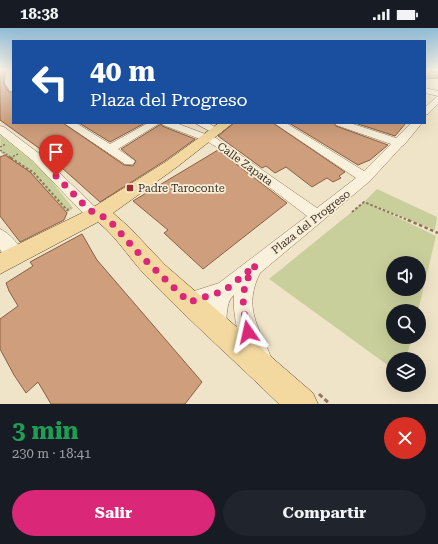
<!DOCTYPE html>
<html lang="es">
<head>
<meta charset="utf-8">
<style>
  :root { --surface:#171b24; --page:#20242c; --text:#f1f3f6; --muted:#9ea1a6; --accent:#db2777 }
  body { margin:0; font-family:"Roboto Serif",serif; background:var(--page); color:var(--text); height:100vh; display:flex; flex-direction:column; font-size:15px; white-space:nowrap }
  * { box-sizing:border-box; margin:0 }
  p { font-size:13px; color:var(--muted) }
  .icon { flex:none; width:22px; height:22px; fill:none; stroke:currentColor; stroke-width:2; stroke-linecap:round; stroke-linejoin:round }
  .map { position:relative; height:376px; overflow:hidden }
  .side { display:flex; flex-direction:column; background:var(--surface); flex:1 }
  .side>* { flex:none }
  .banner { position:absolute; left:12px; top:12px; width:414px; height:84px; border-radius:0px; box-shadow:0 4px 16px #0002; background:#1a4fa0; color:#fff; overflow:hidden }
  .buttons { position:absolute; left:386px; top:228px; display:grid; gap:8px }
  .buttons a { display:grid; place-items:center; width:40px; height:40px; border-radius:50%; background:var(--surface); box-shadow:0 4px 16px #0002; font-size:20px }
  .pin { position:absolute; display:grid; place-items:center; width:34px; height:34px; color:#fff; margin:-41px -17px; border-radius:50% 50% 50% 0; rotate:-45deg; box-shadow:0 0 4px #0007 }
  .pin .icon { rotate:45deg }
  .me { position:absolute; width:44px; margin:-22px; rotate:349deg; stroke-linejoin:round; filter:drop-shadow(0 0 3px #0008) }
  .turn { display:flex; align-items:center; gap:14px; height:84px; padding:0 12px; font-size:18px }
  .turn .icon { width:52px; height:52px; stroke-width:2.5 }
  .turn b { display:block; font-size:28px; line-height:34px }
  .round { display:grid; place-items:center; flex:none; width:42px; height:42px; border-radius:21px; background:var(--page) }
  .summary { display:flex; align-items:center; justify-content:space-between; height:68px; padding:0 12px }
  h1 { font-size:24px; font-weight:700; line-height:30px; color:#1e9e55 }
  .primary-button { display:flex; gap:8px; margin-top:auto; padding:8px 12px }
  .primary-button a { flex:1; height:46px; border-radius:24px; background:var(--accent); color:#fff; font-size:16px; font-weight:700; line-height:46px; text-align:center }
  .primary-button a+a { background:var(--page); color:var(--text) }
  .status { display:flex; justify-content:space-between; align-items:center; height:28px; padding:0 20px; background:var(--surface); direction:ltr }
  .status svg { height:11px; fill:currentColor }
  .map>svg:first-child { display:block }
  .green { fill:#c9cf9b; fill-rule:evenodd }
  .building { fill:#cf9f7d; stroke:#8d5f41 }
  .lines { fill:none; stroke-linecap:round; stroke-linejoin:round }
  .minor-casing { stroke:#8d765c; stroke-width:1 }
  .major-casing { stroke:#5b4430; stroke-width:1 }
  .path-far3 { stroke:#8d765c; stroke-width:1.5; stroke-dasharray:2 1.5; stroke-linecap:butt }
  .path-far2 { stroke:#8d765c; stroke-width:2; stroke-dasharray:2.5 2; stroke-linecap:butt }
  .path-far1 { stroke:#8d765c; stroke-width:2.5; stroke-dasharray:3.5 2.5; stroke-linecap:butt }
  .path { stroke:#8d765c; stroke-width:3; stroke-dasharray:4.5 3; stroke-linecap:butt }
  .minor { fill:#faf1dc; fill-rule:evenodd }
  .major { fill:#f3d9a0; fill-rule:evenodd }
  .route { stroke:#db2777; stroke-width:7; stroke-dasharray:0 12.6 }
  .poi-dot { fill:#9e2a2b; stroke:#f7eed8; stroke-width:1.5 }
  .labels { text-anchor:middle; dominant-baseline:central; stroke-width:3.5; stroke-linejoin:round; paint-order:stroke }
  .street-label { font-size:11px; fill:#3d2e20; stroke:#f7eed8 }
  .poi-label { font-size:11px; fill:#3d2e20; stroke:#f7eed8; text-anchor:start }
</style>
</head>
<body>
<div class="status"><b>18:38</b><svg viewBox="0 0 49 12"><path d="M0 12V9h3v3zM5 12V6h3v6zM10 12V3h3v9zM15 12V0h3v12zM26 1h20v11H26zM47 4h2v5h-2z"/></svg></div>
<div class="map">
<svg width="438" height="376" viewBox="0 0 438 376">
  <rect width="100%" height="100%" fill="#f0e4c8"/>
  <g class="green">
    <path d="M0 107 42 141 73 180 67 185 30 144 1 125Z"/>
    <path d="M377 161 437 189 435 202 372 177 436 208 418 283H393V309H412L406 331H393V341L269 251 364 174ZM393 235H419V261H393Z"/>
  </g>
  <g class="building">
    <path d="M0 42H4V56L9 64H13V95H63L124 137 133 138 136 133 121 121 161 96 162 98 195 111 166 132 100 174 43 123 0 92Z"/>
    <path d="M425 42H438V50L425 51Z"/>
    <path d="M79 95H145L110 114Z"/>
    <path d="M234 95H273L345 144 339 148 341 150 333 154 327 150 312 159 286 139 275 145 266 138 262 140 218 108Z"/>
    <path d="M289 95H334L336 98 388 117 370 132 358 137Z"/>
    <path d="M355 95H406L395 108Z"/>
    <path d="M218 122 287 175 203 241 164 205 168 202 133 173Z"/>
    <path d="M5 127 30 144 67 185 64 192 20 214 0 188V129Z"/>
    <path d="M82 206 97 232 202 354 185 376H51L38 354 26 365 14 347 0 321V291L18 278 9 263 6 255 33 238 30 234Z"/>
  </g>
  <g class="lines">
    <defs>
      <g id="minor">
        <path d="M6 42H13V63H10L5 55Z"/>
        <path d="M425 60 438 63V76L428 86 425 87V79L438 68 425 65Z"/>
        <path d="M64 95H76L110 116 148 95H160L118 121 135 133 133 136H125Z"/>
        <path d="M162 95H176L216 110 317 180 356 150 274 95H286L364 143 391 116 336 97 335 95H350L396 110 411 95H422L404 117 402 118 370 153 260 245C243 279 258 298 271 329L268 337 260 340C257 339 253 338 252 336 240 323 232 284 234 267 223 276 229 296 224 307L217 310 210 307 207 300 209 277 189 284 182 281 179 274 182 267 219 255 307 188 218 120 208 114 163 97Z"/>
        <path d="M195 95H208L222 103 221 105H213Z"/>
        <path d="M0 98 4 99 41 127 94 178 104 181 106 185 104 189 99 191 84 186 33 133 0 106Z"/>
        <path d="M0 201C10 205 20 218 25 228L22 233C12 237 4 230 0 221 0 216 0 207 0 201Z"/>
      </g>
      <path id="major" d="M219 95H233L177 139 113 185 129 199 165 237 313 365 318 376H279C237 335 193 296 151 253 132 235 119 211 98 194L0 246V225L92 180 167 133Z"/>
    </defs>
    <use href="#minor" class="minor-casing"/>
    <use href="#major" class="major-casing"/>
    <g class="path-far3">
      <path d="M0 119 6 116"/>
      <path d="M0 122 13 131"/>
      <path d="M10 130 18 126"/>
    </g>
    <g class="path-far2">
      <path d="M11 130 34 145 67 182 71 180"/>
      <path d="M352 184 364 174 410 193"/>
    </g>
    <path class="path-far1" d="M408 192 438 205"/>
    <path class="path" d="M319 366 330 376"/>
    <use href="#minor" class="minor"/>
    <use href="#major" class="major"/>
  </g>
  <linearGradient id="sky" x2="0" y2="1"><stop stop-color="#8fbad6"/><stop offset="0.44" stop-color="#f8f3e6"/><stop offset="1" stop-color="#f8f3e6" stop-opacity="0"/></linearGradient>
  <rect width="438" height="95" fill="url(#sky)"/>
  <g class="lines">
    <path class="route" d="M56 148 89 182 108 191 141 228 189 274 224 263 256 237C239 259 242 278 248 304"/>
  </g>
  <rect class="poi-dot" x="126" y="156" width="8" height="8" rx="2"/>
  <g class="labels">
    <g class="street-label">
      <text transform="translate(245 136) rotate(36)">Calle Zapata</text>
      <text transform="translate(311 194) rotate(-38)">Plaza del Progreso</text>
    </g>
    <g class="poi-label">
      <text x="138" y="160">Padre Taroconte</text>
    </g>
  </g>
</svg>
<div class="buttons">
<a><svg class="icon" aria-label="sound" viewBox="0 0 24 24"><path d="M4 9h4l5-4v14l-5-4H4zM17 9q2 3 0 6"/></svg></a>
<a><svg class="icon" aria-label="search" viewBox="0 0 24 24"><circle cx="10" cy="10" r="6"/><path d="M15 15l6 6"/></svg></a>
<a><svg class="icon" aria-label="layers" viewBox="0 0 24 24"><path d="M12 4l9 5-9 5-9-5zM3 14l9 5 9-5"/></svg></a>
</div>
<div class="pin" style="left:56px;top:148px;background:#d93025"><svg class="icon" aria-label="arrive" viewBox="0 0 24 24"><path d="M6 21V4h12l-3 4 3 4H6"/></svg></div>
<svg class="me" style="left:248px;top:304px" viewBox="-20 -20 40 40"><path d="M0-17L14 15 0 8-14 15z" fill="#db2777" stroke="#fff" stroke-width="4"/></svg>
<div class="banner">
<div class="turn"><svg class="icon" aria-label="left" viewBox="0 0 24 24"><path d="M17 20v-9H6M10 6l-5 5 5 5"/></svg><div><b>40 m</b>Plaza del Progreso</div></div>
</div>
</div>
<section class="side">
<div class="summary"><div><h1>3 min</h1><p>230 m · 18:41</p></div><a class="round" style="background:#d93025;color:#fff"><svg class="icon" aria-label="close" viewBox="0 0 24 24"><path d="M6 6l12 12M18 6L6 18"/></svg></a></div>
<div class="primary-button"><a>Salir</a><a>Compartir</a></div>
</section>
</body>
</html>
